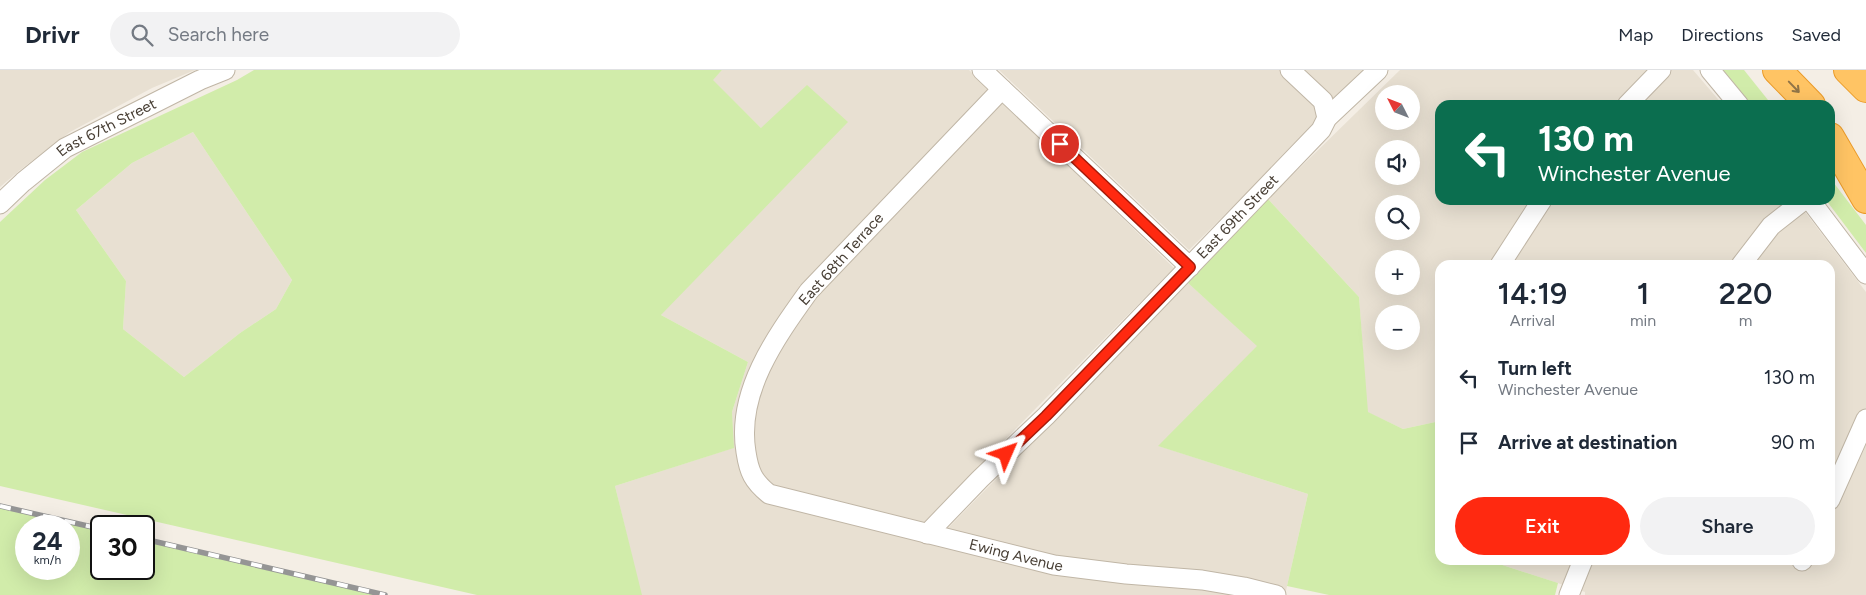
<!DOCTYPE html>
<html lang="en">
<head>
<meta charset="utf-8">
<style>
  :root { --surface:#fff; --page:#f2f2f3; --text:#1f2937; --muted:#747a83; --line:#e0e1e3; --accent:#ff2910 }
  body { margin:0; font-family:Figtree,sans-serif; background:var(--page); color:var(--text); height:100vh; display:flex; flex-direction:column; font-size:19px; white-space:nowrap }
  * { box-sizing:border-box; margin:0 }
  p { font-size:16px; color:var(--muted) }
  .icon { flex:none; width:28px; height:28px; fill:none; stroke:currentColor; stroke-width:2; stroke-linecap:round; stroke-linejoin:round }
  .map { position:relative; flex:1; overflow:hidden }
  .sheet { position:absolute; left:1435px; top:190px; width:400px; height:305px; display:flex; flex-direction:column; background:var(--surface); border-radius:15px; box-shadow:0 5px 20px #0002 }
  .sheet>* { flex:none }
  .banner { position:absolute; left:1435px; top:30px; width:400px; height:105px; border-radius:15px; box-shadow:0 5px 20px #0002; background:#0b6e4f; color:#fff; overflow:hidden }
  .needle { width:32px; rotate:312deg }
  .tools { position:absolute; left:1375px; top:15px; display:grid; gap:10px }
  .tools a { display:grid; place-items:center; width:45px; height:45px; border-radius:50%; background:var(--surface); box-shadow:0 5px 20px #0002; font-size:25px }
  .speed { position:absolute; left:15px; top:445px; display:flex; gap:10px; font-size:25px; font-weight:700; text-align:center }
  .speed>* { display:grid; place-content:center; width:65px; height:65px; border-radius:50%; background:var(--surface); box-shadow:0 5px 20px #0002; line-height:1 }
  .speed small { font-size:12px; font-weight:400 }
  .speed .limit { border:2px solid #111; border-radius:8px; background:#fff; color:#111 }
  .pin { position:absolute; display:grid; place-items:center; width:42px; height:42px; color:#fff; margin:-21px; border:2px solid #fff; border-radius:50%; box-shadow:0 1px 5px #0007 }
  .me { position:absolute; width:55px; margin:-28px; rotate:47deg; stroke-linejoin:round; filter:drop-shadow(0 0 4px #0008) }
  .turn { display:flex; align-items:center; gap:18px; height:105px; padding:0 20px; font-size:22px }
  .turn .icon { width:65px; height:65px; stroke-width:2.5 }
  .turn b { display:block; font-size:35px; line-height:42px }
  .eta { display:flex; justify-content:space-evenly; align-items:center; height:85px; text-align:center }
  .eta b { font-size:30px; font-weight:600; line-height:35px }
  .primary-button { display:flex; gap:10px; margin-top:auto; padding:10px 20px }
  .primary-button a { flex:1; height:58px; border-radius:30px; background:var(--accent); color:#fff; font-size:20px; font-weight:600; line-height:58px; text-align:center }
  .primary-button a+a { background:var(--page); color:var(--text) }
  ul { padding:0; list-style:none }
  li { display:flex; align-items:center; gap:15px; height:65px; padding:0 20px }
  li div { flex:1 }
  li b { display:block; font-size:19px }
  li em { font-style:normal }
  header { display:flex; align-items:center; gap:30px; box-sizing:border-box; height:70px; padding:0 25px; background:var(--surface); border-bottom:1px solid var(--line) }
  header strong { font-size:24px }
  nav { display:flex; gap:28px; margin-inline-start:auto; font-size:18px }
  .search { width:350px; height:45px; background:var(--page); display:flex; align-items:center; gap:12px; box-sizing:border-box; padding:0 18px; border-radius:28px; color:var(--muted); font-size:19px }
  .map>svg:first-child { display:block }
  .residential { fill:#e8e0d2; fill-rule:evenodd }
  .green { fill:#d1ecaa; fill-rule:evenodd }
  .lines { fill:none; stroke-linecap:round; stroke-linejoin:round }
  .minor-casing { stroke:#c0b6a6; stroke-width:21 }
  .highway-casing { stroke:#ea9a28; stroke-width:30 }
  .minor { stroke:#fff; stroke-width:19 }
  .highway { stroke:#ffc464; stroke-width:28 }
  .rail-casing { stroke:#959595; stroke-width:5.5 }
  .rail { stroke:#fff; stroke-width:4; stroke-dasharray:11; stroke-linecap:butt }
  .oneway { stroke:#917447 }
  .route-casing { stroke:#a61b0a; stroke-width:12 }
  .route { stroke:#ff2910; stroke-width:9 }
  .labels { text-anchor:middle; dominant-baseline:central; stroke-width:4; stroke-linejoin:round; paint-order:stroke }
  .street-label { font-size:15px; fill:#473e34; stroke:#fff }
</style>
</head>
<body>
<header>
<strong>Drivr</strong>
<div class="search"><svg class="icon" aria-label="search" viewBox="0 0 24 24"><circle cx="10" cy="10" r="6"/><path d="M15 15l6 6"/></svg>Search here</div>
<nav><a>Map</a><a>Directions</a><a>Saved</a></nav>
</header>
<div class="map">
<svg width="1866" height="525" viewBox="0 0 1866 525">
  <rect width="100%" height="100%" fill="#f4eee5"/>
  <g class="residential">
    <path d="M0 0H195L152 18 70 62 20 100 0 117Z"/>
    <path d="M722 0H969L1174 198 924 452 949 457 1188 213 1258 276 1159 376 1308 424 1285 525H641L615 416 733 378 732 342 748 292 661 245 761 58 712 10Z"/>
    <path d="M999 0H1371L1189 180Z"/>
    <path d="M1400 0H1693L1723 35H1440V130H1796L1866 222V525H1585V522L1487 490H1830V195H1440V351L1403 359 1367 342 1359 227 1268 129ZM1384 24H1411V51H1384ZM1384 79H1411V106H1384ZM1384 134H1411V161H1384ZM1384 189H1411V216H1384ZM1384 244H1411V271H1384Z"/>
    <path d="M193 62 292 210 276 239 240 263 184 307 123 259 126 211 76 140 132 93Z"/>
  </g>
  <g class="green">
    <path d="M254 0H722L713 10 761 58 807 15 848 52 661 245 748 292 732 342 734 378 615 416 642 525H477L0 416V152L45 110 82 82 237 10ZM193 62 292 210 276 239 240 263 184 307 123 259 126 211 76 140 132 93Z"/>
    <path d="M1723 0H1744L1772 35H1752Z"/>
    <path d="M1830 108 1866 155V183L1826 130H1830Z"/>
    <path d="M1268 129 1359 227 1368 342 1403 359 1440 351V490H1487L1558 513 1555 525H1329L1287 516 1308 424 1158 376 1257 276 1188 213Z"/>
    <path d="M0 437 101 460V499H144V470L385 525H0ZM69 456V499H26V456Z"/>
  </g>
  <g class="lines">
    <defs>
      <g id="minor">
        <path d="M982 0 1190 197"/>
        <path d="M1290 0 1323 31 1327 48"/>
        <path d="M1710 0 1739 35"/>
        <path id="s1" d="M1002 19 809 221C776 267 736 322 746 382 749 402 753 411 769 424L1054 495 1126 504 1202 510 1244 517 1276 525"/>
        <path d="M1627 35 1661 0"/>
        <path d="M1810 130 1866 204"/>
        <path id="s2" d="M0 134 23 112 65 78 200 10 225 0"/>
        <path d="M1500 195 1542 130"/>
        <path d="M1741 195 1771 156 1804 130"/>
        <path d="M1830 430 1866 349"/>
        <path id="s3" d="M927 464 980 409 1046 346 1321 60 1327 48 1378 0"/>
        <path d="M1802 491 1803 490"/>
        <path d="M1569 525 1583 490"/>
      </g>
      <g id="highway">
        <path d="M1777 0 1811 35"/>
        <path d="M1848 0 1866 18"/>
        <path d="M1830 67 1866 129"/>
      </g>
    </defs>
    <use href="#minor" class="minor-casing"/>
    <use href="#highway" class="highway-casing"/>
    <use href="#minor" class="minor"/>
    <use href="#highway" class="highway"/>
    <defs>
      <g id="rail">
        <path d="M0 436 101 459"/>
        <path d="M144 469 385 525"/>
      </g>
    </defs>
    <use href="#rail" class="rail-casing"/>
    <use href="#rail" class="rail"/>
  </g>
  <defs><path id="oneway-shaft" d="M-6 0H5M1.5-3L5.5 0L1.5 3" fill="none" stroke-width="1.6" stroke-linecap="round" stroke-linejoin="round" transform="scale(1.25)"/></defs>
  <use class="oneway" href="#oneway-shaft" transform="translate(1794 17) rotate(46)"/>
  <g class="lines">
    <defs>
      <path id="route" d="M1006 384 1046 346 1190 197 1060 74"/>
    </defs>
    <use href="#route" class="route-casing"/>
    <use href="#route" class="route"/>
  </g>
  <g class="labels">
    <g class="street-label">
      <text stroke="none"><textPath href="#s2" startOffset="132">East 67th Street</textPath></text>
      <text stroke="none"><textPath href="#s3" startOffset="444">East 69th Street</textPath></text>
      <text transform="translate(841 189) rotate(-48)">East 68th Terrace</text>
      <text stroke="none"><textPath href="#s1" startOffset="761">Ewing Avenue</textPath></text>
    </g>
  </g>
</svg>
<div class="tools">
<a><svg class="needle" viewBox="-14 -14 28 28"><path d="M0-13l5 13h-10z" fill="#e53935"/><path d="M0 13l5-13h-10z" fill="#747a83"/></svg></a>
<a><svg class="icon" aria-label="sound" viewBox="0 0 24 24"><path d="M4 9h4l5-4v14l-5-4H4zM17 9q2 3 0 6"/></svg></a>
<a><svg class="icon" aria-label="search" viewBox="0 0 24 24"><circle cx="10" cy="10" r="6"/><path d="M15 15l6 6"/></svg></a>
<a>+</a>
<a>−</a>
</div>
<div class="speed"><div>24<small>km/h</small></div><div class="limit">30</div></div>
<div class="pin" style="left:1060px;top:74px;background:#d93025"><svg class="icon" aria-label="arrive" viewBox="0 0 24 24"><path d="M6 21V4h12l-3 4 3 4H6"/></svg></div>
<svg class="me" style="left:1006px;top:384px" viewBox="-20 -20 40 40"><path d="M0-17L14 15 0 8-14 15z" fill="#ff2910" stroke="#fff" stroke-width="4"/></svg>
<div class="banner">
<div class="turn"><svg class="icon" aria-label="left" viewBox="0 0 24 24"><path d="M17 20v-9H6M10 6l-5 5 5 5"/></svg><div><b>130 m</b>Winchester Avenue</div></div>
</div>
<section class="sheet">
<div class="eta">
<div><b>14:19</b><p>Arrival</p></div>
<div><b>1</b><p>min</p></div>
<div><b>220</b><p>m</p></div>
</div>
<ul>
<li><svg class="icon" aria-label="left" viewBox="0 0 24 24"><path d="M17 20v-9H6M10 6l-5 5 5 5"/></svg><div><b>Turn left</b><p>Winchester Avenue</p></div><em>130 m</em></li>
<li><svg class="icon" aria-label="arrive" viewBox="0 0 24 24"><path d="M6 21V4h12l-3 4 3 4H6"/></svg><div><b>Arrive at destination</b></div><em>90 m</em></li>
</ul>
<div class="primary-button"><a>Exit</a><a>Share</a></div>
</section>
</div>
</body>
</html>
